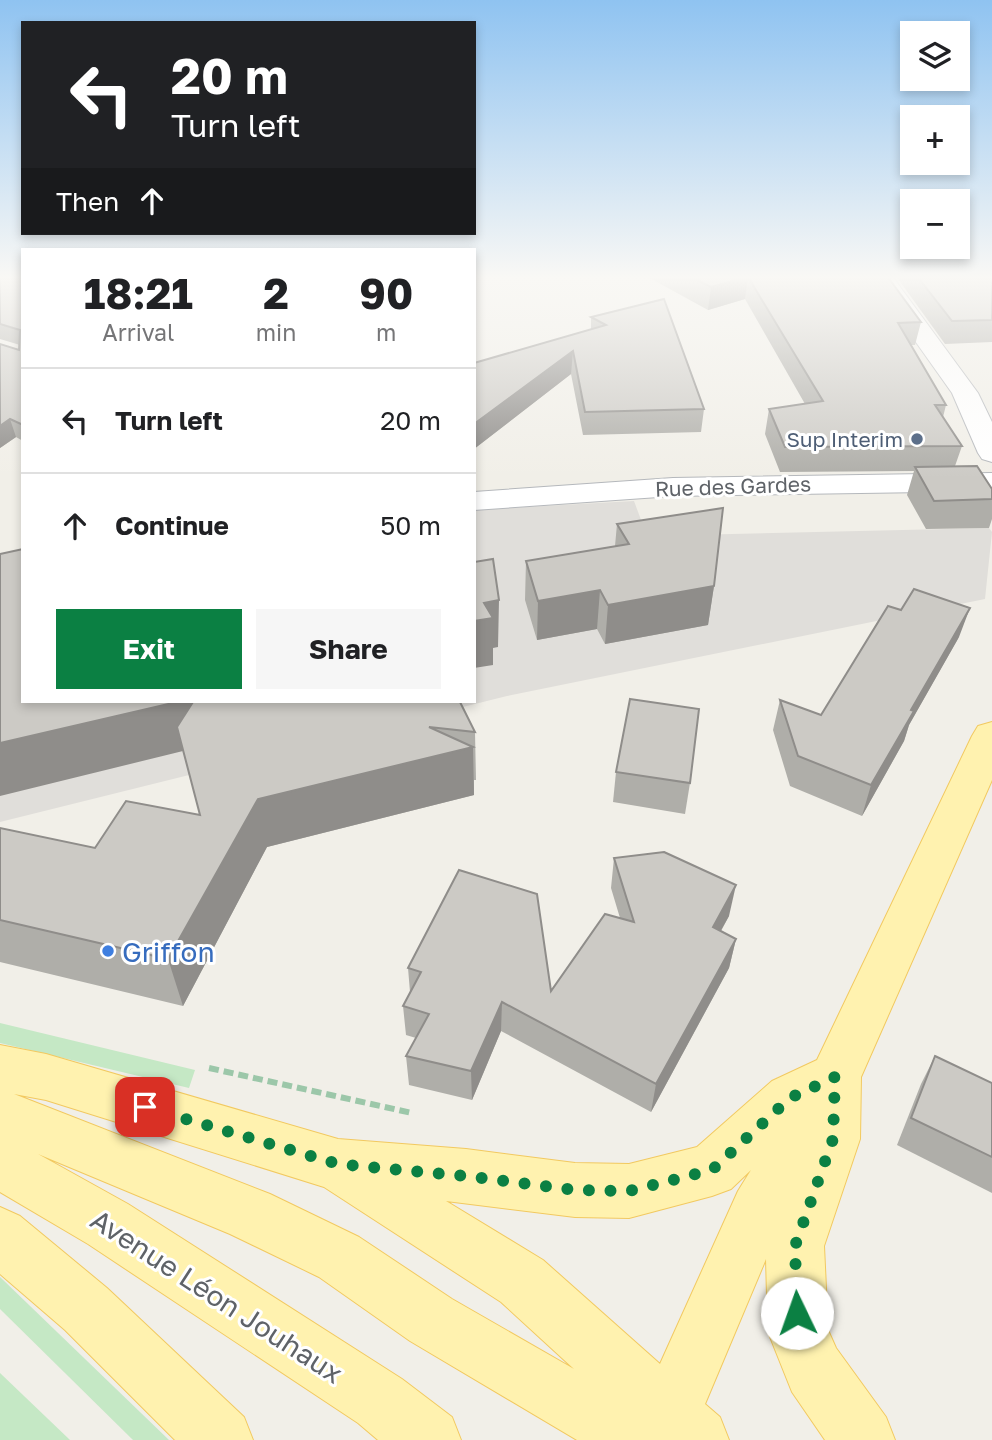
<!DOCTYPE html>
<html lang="en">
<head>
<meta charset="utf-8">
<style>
  :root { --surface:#fff; --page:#f6f6f6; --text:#202124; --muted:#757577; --line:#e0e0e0; --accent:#0b8043 }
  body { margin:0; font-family:"Golos Text",sans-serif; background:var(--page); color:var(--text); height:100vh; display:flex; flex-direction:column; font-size:26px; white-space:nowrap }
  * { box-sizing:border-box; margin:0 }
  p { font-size:23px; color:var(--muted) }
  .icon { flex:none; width:38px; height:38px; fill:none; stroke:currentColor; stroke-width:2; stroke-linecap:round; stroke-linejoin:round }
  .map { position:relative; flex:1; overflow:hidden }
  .sheet { position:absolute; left:21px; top:248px; width:455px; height:455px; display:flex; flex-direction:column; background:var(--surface); border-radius:0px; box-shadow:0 4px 10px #0003 }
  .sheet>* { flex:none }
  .guide { position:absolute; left:21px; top:21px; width:455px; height:214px; border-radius:0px; box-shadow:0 4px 10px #0003; background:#202124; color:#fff; overflow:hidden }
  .tools { position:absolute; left:900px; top:21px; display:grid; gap:14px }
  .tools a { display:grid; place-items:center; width:70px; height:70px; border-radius:0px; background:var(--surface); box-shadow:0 4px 10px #0003; font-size:35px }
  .pin { position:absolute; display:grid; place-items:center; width:60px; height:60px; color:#fff; margin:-30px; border-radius:14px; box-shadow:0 4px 10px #0006 }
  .me { position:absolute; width:77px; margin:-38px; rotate:357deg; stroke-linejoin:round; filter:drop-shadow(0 0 5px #0008) }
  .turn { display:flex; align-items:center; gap:24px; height:147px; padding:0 35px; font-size:32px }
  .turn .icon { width:91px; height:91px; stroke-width:2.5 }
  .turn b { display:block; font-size:49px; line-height:60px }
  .then { display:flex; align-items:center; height:66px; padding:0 35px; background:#0003; gap:14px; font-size:26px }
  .eta { display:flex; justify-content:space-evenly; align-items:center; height:119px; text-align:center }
  .eta b { font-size:42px; font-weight:700; line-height:49px }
  .action { display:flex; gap:14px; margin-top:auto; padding:14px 35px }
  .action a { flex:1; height:80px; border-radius:0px; background:var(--accent); color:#fff; font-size:28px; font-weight:700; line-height:80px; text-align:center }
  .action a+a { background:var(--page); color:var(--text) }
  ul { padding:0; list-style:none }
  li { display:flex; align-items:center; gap:21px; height:105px; padding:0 35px; border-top:2px solid var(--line) }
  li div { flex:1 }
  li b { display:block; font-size:26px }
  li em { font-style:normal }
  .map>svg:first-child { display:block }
  .industrial { fill:#e0deda }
  .green { fill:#c5e8c5 }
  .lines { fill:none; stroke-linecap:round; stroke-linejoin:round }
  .minor-casing { stroke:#b5b8bc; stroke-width:2 }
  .major-casing { stroke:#f2c960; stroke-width:2 }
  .path { stroke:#9cc7a9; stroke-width:6; stroke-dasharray:10 5; stroke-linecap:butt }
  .minor { fill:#fff; fill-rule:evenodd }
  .major { fill:#fff2af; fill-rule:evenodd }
  .wall { fill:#afaea9 }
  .shaded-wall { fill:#8f8d8a }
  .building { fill:#cccac5; stroke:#8f8d8a; stroke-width:2 }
  .route { stroke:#0b8043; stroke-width:12; stroke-dasharray:0 21.6 }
  .service-dot { fill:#5c6f8a; stroke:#fff; stroke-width:2.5 }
  .shop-dot { fill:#3f7fe0; stroke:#fff; stroke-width:2.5 }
  .labels { text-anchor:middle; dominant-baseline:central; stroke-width:6; stroke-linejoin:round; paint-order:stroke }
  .far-service-label { font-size:21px; fill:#4e5e75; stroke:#fff; text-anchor:end }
  .far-street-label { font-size:21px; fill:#5f6368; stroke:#fff }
  .near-shop-label { font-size:28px; fill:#366cbe; stroke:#fff; text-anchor:start }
  .near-street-label { font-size:28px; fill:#5f6368; stroke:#fff }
</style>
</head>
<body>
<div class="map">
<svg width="992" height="1440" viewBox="0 0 992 1440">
  <rect width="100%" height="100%" fill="#f1efe8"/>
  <path class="industrial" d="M634 501 647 536 989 528 992 532 985 599 507 696 0 822V587L23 702H474V510Z"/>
  <g class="green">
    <path d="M0 1023 195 1070 189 1088 0 1043Z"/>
    <path d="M0 1277 169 1440H133L0 1309Z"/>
    <path d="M0 1373 70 1440H0Z"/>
  </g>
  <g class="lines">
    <defs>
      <g id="minor">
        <path d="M869 276H892L978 393 992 422V462L982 459 978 453 952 393Z"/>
        <path d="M992 473V491L673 496 474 510V492L673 478Z"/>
      </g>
      <g id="major">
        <path d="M992 722V780L861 1077 860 1139 824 1246 828 1330 836 1348 886 1417 895 1440H825L792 1392 768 1332 766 1259 705 1404 720 1417 729 1440H577L410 1341 319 1277 230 1234 38 1154 128 1204 402 1379 452 1417 461 1440H378L358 1423 88 1244 0 1192V1045L46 1054 338 1139 466 1149 575 1163 629 1164 697 1147 772 1081 817 1060 972 736 978 726ZM14 1094 46 1100 324 1187 501 1302 574 1369 452 1299 359 1237 270 1194ZM751 1170 738 1191 660 1364 543 1260 446 1201 575 1217 629 1218 712 1196 731 1189Z"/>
        <path d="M0 1207 20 1216 107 1288 244 1417 253 1440H175L65 1330 0 1274Z"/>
      </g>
    </defs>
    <use href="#minor" class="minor-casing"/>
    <use href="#major" class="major-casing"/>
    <path class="path" d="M209 1068 412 1113"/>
    <use href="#minor" class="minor"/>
    <use href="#major" class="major"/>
  </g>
  <g class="wall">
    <path d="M0 276H23V441L16 437 0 448 20 345 0 339Z"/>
    <path d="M646 276H887L921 322 915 345H911L946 405 943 417 962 446 955 466 992 489V519L989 528 926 529 907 495 914 471 780 472 765 434 769 409 805 404 745 299 708 310Z"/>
    <path d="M896 276H992V342L945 344Z"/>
    <path d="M664 299 704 409 701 432 583 435 571 374 474 449V363L591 330V317Z"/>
    <path d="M617 524 714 586 708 625 605 644 597 629 537 640 525 600 526 561 615 546Z"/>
    <path d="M959 637 909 725 904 741 862 816 790 786 773 730 780 700 821 715Z"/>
    <path d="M23 702H460L475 732 476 780H474V795L267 847 183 1006 0 962V828L95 848 200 815 183 751Z"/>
    <path d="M616 772 690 783 685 814 613 802Z"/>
    <path d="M614 858 729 916 721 931 736 939 729 968 651 1112 501 1031 472 1100 409 1085 406 1056 416 1038 406 1035 403 1006 410 992 408 968 551 991 620 918 611 888Z"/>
    <path d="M935 1056 992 1083V1193L897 1145 921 1084Z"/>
  </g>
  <g class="shaded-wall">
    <path d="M748 277 745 299 708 310 711 287Z"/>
    <path d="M573 351 571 374 474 449V424Z"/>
    <path d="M10 419 16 437 0 448V426Z"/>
    <path d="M714 586 708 625 605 644 608 605Z"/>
    <path d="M600 590 597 629 537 640 538 601Z"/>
    <path d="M499 600 498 647 493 648V665L474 668V621L484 603Z"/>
    <path d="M970 608 959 637 909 725 904 741 862 816 871 785 911 710Z"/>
    <path d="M177 702H198L183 751 0 796V743Z"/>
    <path d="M473 747 474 795 267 847 183 1006 168 959 258 799Z"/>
    <path d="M736 885 729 916 706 957 713 927Z"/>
    <path d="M736 939 729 968 651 1112 656 1084Z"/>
    <path d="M502 1002 501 1031 472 1100 471 1071Z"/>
  </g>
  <g class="building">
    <path d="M0 276H23V425L10 419 0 426V344L19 350 20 330 0 324Z"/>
    <path d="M689 276H887L921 322 898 323 946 405H935L962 446 785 447 769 409 823 401 748 277 711 287Z"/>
    <path d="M917 276H992V320L952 321Z"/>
    <path d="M664 299 704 409 585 412 573 351 474 424V363L606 325 591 317Z"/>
    <path d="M977 466 992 489V499L934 501 915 467Z"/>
    <path d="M723 508 714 586 608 605 600 590 538 601 526 561 629 544 617 524Z"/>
    <path d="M23 549V702H177L0 743V554Z"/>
    <path d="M493 559 499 600 484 603 493 618 474 621V562Z"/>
    <path d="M914 589 970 608 911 710 914 711 871 785 798 756 780 700 821 715 888 606 901 610Z"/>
    <path d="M630 699 699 709 690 783 616 772Z"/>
    <path d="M193 702H460L475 732 429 727 473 747 258 799 168 959 0 920V828L95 848 126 801 200 815 177 727Z"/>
    <path d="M664 852 736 885 713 927 736 939 656 1084 502 1002 471 1071 406 1056 429 1014 403 1006 421 972 408 968 459 870 537 894 551 991 605 914 634 922 614 858Z"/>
    <path d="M935 1056 992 1083V1157L911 1118Z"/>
  </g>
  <linearGradient id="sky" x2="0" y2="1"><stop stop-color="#8fc3f1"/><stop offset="0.58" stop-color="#f9f8f5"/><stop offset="1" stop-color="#f9f8f5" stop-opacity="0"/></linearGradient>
  <rect width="992" height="478" fill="url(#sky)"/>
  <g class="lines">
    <path class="route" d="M145 1107 338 1164 466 1176 575 1190 629 1191 712 1170 790 1098 835 1077 833 1139 795 1246 797 1313"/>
  </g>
  <circle class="service-dot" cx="917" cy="439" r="7"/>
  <circle class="shop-dot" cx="108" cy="951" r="7"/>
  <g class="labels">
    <g class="far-service-label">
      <text x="903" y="439">Sup Interim</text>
    </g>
    <g class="far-street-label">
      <text transform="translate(733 486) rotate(-2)">Rue des Gardes</text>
    </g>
    <g class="near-shop-label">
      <text x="122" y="951">Griffon</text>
    </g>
    <g class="near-street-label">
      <text transform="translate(217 1296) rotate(33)">Avenue Léon Jouhaux</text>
    </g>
  </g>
</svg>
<div class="tools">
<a><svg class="icon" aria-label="layers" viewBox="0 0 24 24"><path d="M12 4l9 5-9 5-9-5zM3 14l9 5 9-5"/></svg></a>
<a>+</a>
<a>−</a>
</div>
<div class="pin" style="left:145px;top:1107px;background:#d93025"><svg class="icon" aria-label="arrive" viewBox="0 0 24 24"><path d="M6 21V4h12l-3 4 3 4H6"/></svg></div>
<svg class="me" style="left:797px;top:1313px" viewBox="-20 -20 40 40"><circle r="19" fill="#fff"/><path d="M0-13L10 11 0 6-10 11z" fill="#0b8043"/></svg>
<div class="guide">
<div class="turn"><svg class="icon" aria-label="left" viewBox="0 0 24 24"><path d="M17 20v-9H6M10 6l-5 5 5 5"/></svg><div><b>20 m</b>Turn left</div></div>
<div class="then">Then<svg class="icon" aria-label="ahead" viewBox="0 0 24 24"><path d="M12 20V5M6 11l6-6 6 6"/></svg></div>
</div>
<section class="sheet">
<div class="eta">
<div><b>18:21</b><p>Arrival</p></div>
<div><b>2</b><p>min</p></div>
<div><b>90</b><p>m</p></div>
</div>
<ul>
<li><svg class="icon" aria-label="left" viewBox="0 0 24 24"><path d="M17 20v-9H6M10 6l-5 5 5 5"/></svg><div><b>Turn left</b></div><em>20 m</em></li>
<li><svg class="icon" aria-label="ahead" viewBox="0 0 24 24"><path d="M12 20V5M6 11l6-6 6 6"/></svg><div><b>Continue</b></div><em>50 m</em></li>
</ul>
<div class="action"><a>Exit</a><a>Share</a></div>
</section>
</div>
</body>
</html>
